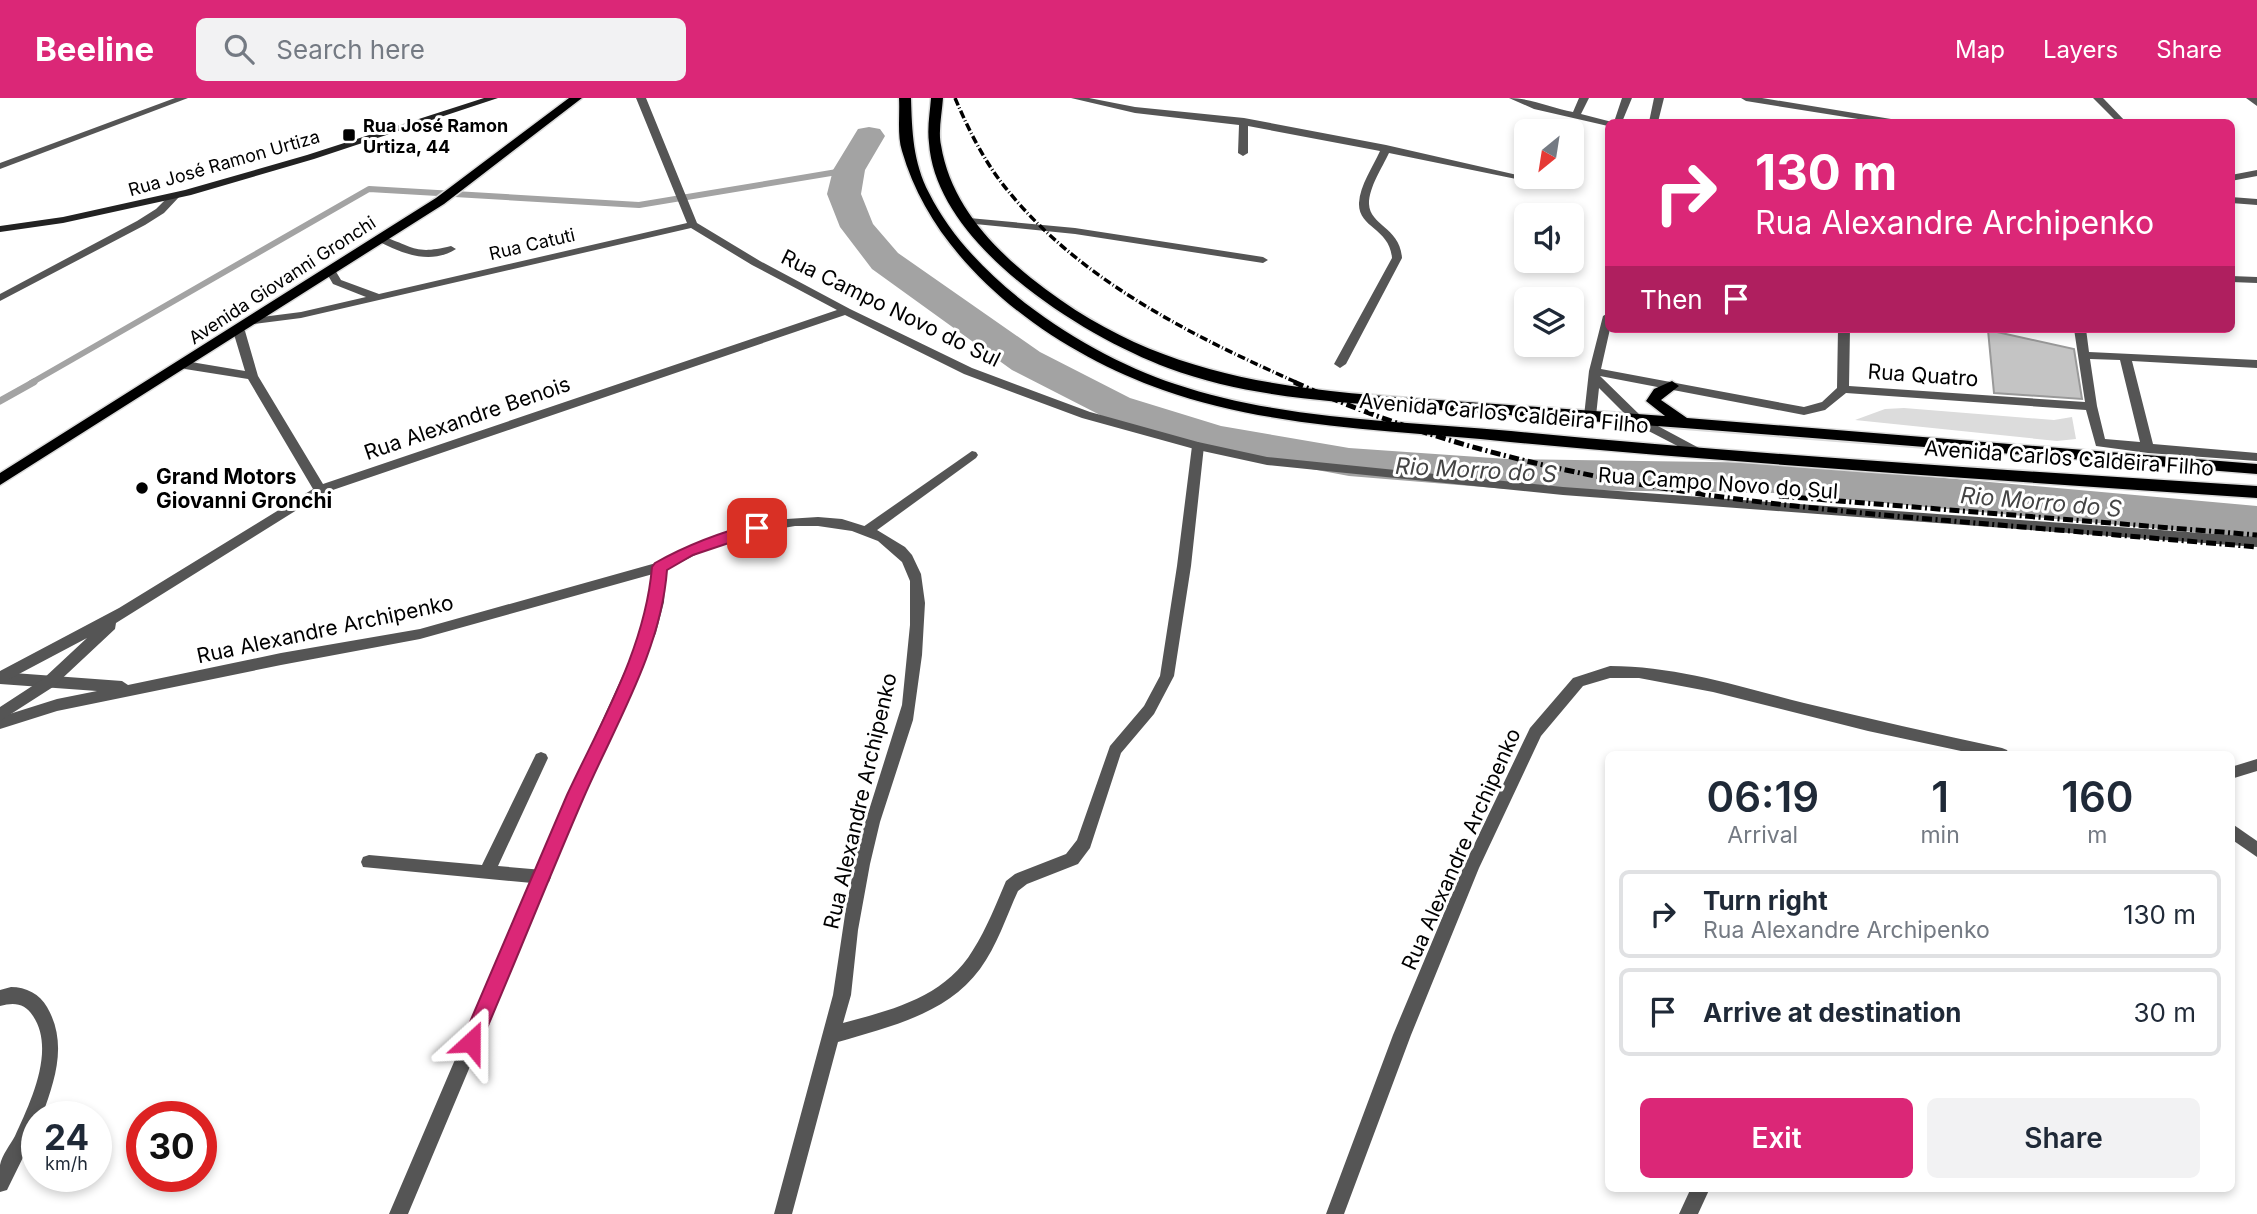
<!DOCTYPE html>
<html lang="en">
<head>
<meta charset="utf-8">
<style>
  :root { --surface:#fff; --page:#f2f2f3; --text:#1f2937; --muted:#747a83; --line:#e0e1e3; --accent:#db2777 }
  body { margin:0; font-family:Inter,sans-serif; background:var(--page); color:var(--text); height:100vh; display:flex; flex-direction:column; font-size:26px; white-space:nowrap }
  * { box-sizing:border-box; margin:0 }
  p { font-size:23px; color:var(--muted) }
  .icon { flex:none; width:38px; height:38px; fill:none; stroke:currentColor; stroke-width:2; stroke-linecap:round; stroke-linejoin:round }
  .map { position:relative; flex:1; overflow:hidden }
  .sheet { position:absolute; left:1605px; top:653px; width:630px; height:441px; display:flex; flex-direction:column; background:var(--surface); border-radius:10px; box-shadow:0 4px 10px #0003 }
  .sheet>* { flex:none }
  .top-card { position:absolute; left:1605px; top:21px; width:630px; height:214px; border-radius:10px; box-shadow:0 4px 10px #0003; background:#db2777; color:#fff; overflow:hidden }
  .needle { width:46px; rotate:210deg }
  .fabs { position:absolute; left:1514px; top:21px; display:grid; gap:14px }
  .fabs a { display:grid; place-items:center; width:70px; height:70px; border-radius:10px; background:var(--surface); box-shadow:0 4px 10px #0003; font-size:35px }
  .speed { position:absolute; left:21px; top:1003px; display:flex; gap:14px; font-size:35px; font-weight:700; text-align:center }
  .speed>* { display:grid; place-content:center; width:91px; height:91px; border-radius:50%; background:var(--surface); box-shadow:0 4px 10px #0003; line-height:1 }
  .speed small { font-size:18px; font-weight:400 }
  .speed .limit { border:10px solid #d22; background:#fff; color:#111 }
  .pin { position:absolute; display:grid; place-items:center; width:60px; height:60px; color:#fff; margin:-30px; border-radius:14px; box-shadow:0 4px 10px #0006 }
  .me { position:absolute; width:77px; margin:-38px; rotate:24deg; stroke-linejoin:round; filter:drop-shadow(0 0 5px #0008) }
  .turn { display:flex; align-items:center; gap:24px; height:147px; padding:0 35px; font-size:32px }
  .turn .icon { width:91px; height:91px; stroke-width:2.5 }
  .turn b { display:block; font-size:49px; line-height:60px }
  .then { display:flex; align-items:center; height:66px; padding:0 35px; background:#0003; gap:14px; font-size:26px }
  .eta { display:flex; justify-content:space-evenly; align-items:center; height:119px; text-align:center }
  .eta b { font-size:42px; font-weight:600; line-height:49px }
  .action { display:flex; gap:14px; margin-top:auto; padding:14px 35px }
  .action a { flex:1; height:80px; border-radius:10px; background:var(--accent); color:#fff; font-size:28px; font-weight:600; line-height:80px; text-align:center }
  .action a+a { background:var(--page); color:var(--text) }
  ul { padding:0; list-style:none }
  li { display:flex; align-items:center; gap:21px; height:88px; margin:0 14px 10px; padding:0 21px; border:4px solid var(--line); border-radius:10px }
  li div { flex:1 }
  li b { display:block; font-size:26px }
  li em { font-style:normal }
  header { display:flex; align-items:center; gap:42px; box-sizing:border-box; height:98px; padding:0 35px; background:var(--accent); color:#fff }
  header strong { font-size:33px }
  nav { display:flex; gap:38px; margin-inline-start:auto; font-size:24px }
  .search { width:490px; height:63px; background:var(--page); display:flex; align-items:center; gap:18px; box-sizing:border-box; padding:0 24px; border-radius:10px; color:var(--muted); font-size:26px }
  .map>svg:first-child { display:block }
  .green { fill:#dcdcdc }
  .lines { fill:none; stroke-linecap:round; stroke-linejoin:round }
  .stream-far1 { stroke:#a3a3a3; stroke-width:6 }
  .stream { stroke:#a3a3a3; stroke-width:7 }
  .river { fill:#a3a3a3; fill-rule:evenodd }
  .building { fill:#c4c4c4; stroke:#999; stroke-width:2 }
  .primary-casing { stroke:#dbdbdb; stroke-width:3 }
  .service { fill:#555; fill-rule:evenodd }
  .minor { fill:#555; fill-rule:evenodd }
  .tertiary { fill:#555; fill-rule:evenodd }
  .secondary { fill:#222; fill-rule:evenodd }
  .primary { fill:#000; fill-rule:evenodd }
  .rail-far1 { stroke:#000; stroke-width:3.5; stroke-dasharray:8 2.5 1 2.5; stroke-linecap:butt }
  .rail { stroke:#000; stroke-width:5; stroke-dasharray:10 3.5 2 3.5; stroke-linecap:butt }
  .route { fill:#db2777; stroke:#8e194d; stroke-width:2 }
  .poi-dot { fill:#000; stroke:#fff; stroke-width:2.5 }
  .labels { text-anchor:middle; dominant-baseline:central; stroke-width:6; stroke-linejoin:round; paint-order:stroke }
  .far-poi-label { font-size:18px; font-weight:bold; fill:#000; stroke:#fff; text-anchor:start }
  .far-street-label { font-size:18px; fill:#000; stroke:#fff }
  .street-label { font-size:21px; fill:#000; stroke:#fff }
  .poi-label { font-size:21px; font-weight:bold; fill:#000; stroke:#fff; text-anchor:start }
  .water-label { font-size:23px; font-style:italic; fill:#444; stroke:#fff }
</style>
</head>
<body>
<header>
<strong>Beeline</strong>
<div class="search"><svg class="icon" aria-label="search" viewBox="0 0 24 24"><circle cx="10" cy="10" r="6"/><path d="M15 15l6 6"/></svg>Search here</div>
<nav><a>Map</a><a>Layers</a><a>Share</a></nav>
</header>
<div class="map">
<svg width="2257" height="1116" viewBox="0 0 2257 1116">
  <rect width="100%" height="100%" fill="#fff"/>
  <path class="green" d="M1904 310 2054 322 2072 319 2076 341 2057 343 1855 322 1885 311Z"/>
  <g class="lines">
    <path class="stream-far1" d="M31 285 369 91 639 107 849 72"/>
    <path class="stream" d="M0 303 34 284"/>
    <path class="river" d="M869 29 880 31 885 38 865 72 861 96 873 126 898 155 1040 254 1130 300 1221 328 1349 350 1507 361 1778 365 2257 408V440L1778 395 1507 391 1349 378 1204 351 1102 318 1012 272 872 171 840 129 827 96 833 72 858 31Z"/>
  </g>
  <path class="building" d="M1988 232 2074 251 2082 301 1994 295Z"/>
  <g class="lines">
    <defs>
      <g id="primary">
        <path d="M569 0H582L444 106 0 387V375L436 100Z"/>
        <path d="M899 0H911C912 34 913 64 929 95 972 182 1085 256 1175 286 1282 322 1399 323 1511 333 1759 357 2008 372 2257 388V400C2008 383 1758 367 1510 344 1395 332 1274 331 1163 292 1054 254 935 169 902 53 897 37 900 17 899 0Z"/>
        <path d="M931 0H943C942 15 938 33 941 47 950 103 989 146 1031 180 1157 281 1283 291 1438 302 1513 307 1589 313 1665 318L1646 303 1654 291 1672 283 1679 288 1661 302 1687 320 2257 366V376C2034 358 1811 339 1588 323 1526 318 1464 314 1402 309 1324 303 1243 298 1168 270 1082 238 936 147 929 45 927 30 930 14 931 0Z"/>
      </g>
    </defs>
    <use href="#primary" class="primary-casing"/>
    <g class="service">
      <path d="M1071 0H1089L1135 9 1244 20 1386 47 1526 79 1555 83 1560 86 1555 89 1389 55C1382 70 1369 89 1369 106 1370 128 1400 129 1402 160L1346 266 1340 270 1334 266 1392 160C1390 130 1358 130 1359 105 1360 87 1373 69 1380 53L1248 28V55L1243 58 1238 55 1239 27 1135 15Z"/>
      <path d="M1509 0C1530 0 1552 10 1573 14L1579 0H1589L1581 16 1612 24H1608V28L1534 11Z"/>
      <path d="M1622 0H1632L1622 24H1614Z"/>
      <path d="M969 120 1075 130 1263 159 1268 162 1263 165 1075 136 965 125 964 123Z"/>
      <path d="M382 138C414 149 415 157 451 148L456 151C431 167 402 156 378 143V139Z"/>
      <path d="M972 353 976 354 978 357 976 360 873 435H863L862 432 863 429Z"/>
      <path d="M541 654 546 656 548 660 498 768 543 772 549 774 551 779 549 784 543 786 363 769 361 764 363 759 369 757 482 767 536 656Z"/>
    </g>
    <g class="minor">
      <path d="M175 0H188L0 71V65Z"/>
      <path d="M1654 0H1664L1658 24H1649Z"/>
      <path d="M1741 0H1762L1891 21 1896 24H1877L1746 3Z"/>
      <path d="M2093 0H2103L2126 24H2117Z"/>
      <path d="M2246 0H2257V8Z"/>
      <path d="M2257 72V78L2231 83V77Z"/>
      <path d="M2231 99 2257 101V107L2231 105Z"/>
      <path d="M2231 178 2257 179V185L2231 184Z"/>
      <path d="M1608 215V231H1610L1601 271 1804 309 1822 304 1837 290 1838 231H1850L1849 288 2085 304 2074 231H2086L2089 254 2257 262V270L2132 263 2153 346 2257 355V363L2148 355 2096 348 2086 312 1846 295 1825 312 1804 317 1600 278 1643 320 1699 350 1701 353 1695 357 1635 326 1599 290 1596 318 1590 322 1584 318 1589 273 1603 218ZM2090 261 2120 262 2140 344 2105 341 2097 308Z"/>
      <path d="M1198 344 1204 348 1191 468 1174 578 1154 616 1121 655 1090 750 1078 766 1027 786 1018 793C1006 819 997 848 980 871 947 916 889 929 838 944L792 1116H774L833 897 846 810 859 744 902 607 910 527V483L902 464 878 443 852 433 818 428H795L749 436 707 451 666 472 664 504 656 535 582 702 408 1116H389L566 702 642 535 650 504 653 476 420 541 281 567 57 613 0 631V619L57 601 97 593 0 586V574L122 583 128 587 281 555 420 531 656 465 720 436 771 422 818 419 842 421 877 432 905 449 912 457 921 476 925 505 922 557 913 622 880 724 870 766 858 832 851 897 843 925C892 912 945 899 973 852 987 830 996 806 1006 783L1015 776 1066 756 1077 742 1110 648 1144 608 1160 578 1177 468 1192 348Z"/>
      <path d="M1610 568C1676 568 1741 589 1804 605 1870 621 1936 636 2002 650L2007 652 2009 656H1975L1868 633 1713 594 1639 580H1610L1583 588 1541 638 1479 770 1411 937 1344 1116H1326L1393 937 1463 770 1530 630 1573 580Z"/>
      <path d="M2257 661V673L2231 681V669Z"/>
      <path d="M2231 725 2257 743V759L2231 741Z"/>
      <path d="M11 889C26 889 40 896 47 909 68 945 55 982 42 1018H37V1031L7 1092 0 1094C0 1086 0 1075 0 1067 2 1057 10 1047 15 1038 30 1005 56 952 33 918 25 905 14 904 0 908V892Z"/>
      <path d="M1691 1090H1710L1698 1116H1679Z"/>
    </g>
    <g class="tertiary">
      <path d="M636 0H646L697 125 760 163 850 211 972 270 1090 314 1198 344 1267 359 1563 389 2257 439V449L1563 397 1267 367 1198 352 1082 320 964 276 845 217 324 395 116 525 115 531 53 589 0 623V609L43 581 87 540 0 586V573L119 510 313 391 248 281 185 271 179 267 185 263 245 273 233 233 235 231H243L245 233 258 278 323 386 837 212 752 167 691 130 301 220 254 226 248 223 254 220 301 214 366 199 333 186 326 174 331 171 335 172 341 182 379 196 687 125Z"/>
      <path d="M171 96 180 98 164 115 145 127 0 203V196L137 123 156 111Z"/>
    </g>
    <path class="secondary" d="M484 0H498L314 61 191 97 63 125 0 134V128L63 119 185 92 307 57Z"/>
    <use href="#primary" class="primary"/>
    <path class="rail-far1" d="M955 0C967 28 980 55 998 80 1071 178 1188 236 1298 285"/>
    <g class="rail">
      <path d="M1294 284C1501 378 1717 403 1941 422 2046 431 2152 440 2257 449"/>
      <path d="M1779 398 2257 437"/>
    </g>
  </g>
  <path class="route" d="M757 425 762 426 764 430 762 434 693 457 667 472C661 553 615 627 583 701 547 784 514 868 478 951L471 954 464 951 461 944 464 938C499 858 532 777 567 697 601 624 645 551 652 469L655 465C687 447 721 434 757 425Z"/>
  <g class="poi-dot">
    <rect x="342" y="30" width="14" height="14" rx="3.5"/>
    <circle cx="142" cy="390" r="7"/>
  </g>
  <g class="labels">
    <g class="far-poi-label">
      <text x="363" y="27">Rua José Ramon<tspan x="363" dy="21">Urtiza, 44</tspan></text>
    </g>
    <g class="far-street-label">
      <text transform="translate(224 65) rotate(-16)">Rua José Ramon Urtiza</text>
      <text transform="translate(532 146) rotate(-13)">Rua Catuti</text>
      <text transform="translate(282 182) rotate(-33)">Avenida Giovanni Gronchi</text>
    </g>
    <g class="street-label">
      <text transform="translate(891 210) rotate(26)">Rua Campo Novo do Sul</text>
      <text transform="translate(1923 277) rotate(4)">Rua Quatro</text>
      <text transform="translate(1504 315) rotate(5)">Avenida Carlos Caldeira Filho</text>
      <text transform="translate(467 320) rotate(-19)">Rua Alexandre Benois</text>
      <text transform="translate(2069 360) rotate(4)">Avenida Carlos Caldeira Filho</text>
      <text transform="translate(1718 385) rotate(4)">Rua Campo Novo do Sul</text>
      <text transform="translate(325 531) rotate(-12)">Rua Alexandre Archipenko</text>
      <text transform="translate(860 703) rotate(-77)">Rua Alexandre Archipenko</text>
      <text transform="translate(1461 751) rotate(-66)">Rua Alexandre Archipenko</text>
    </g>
    <g class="poi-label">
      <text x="156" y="378">Grand Motors<tspan x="156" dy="24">Giovanni Gronchi</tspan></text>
    </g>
    <g class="water-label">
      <text transform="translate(1476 372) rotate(3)">Rio Morro do S</text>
      <text transform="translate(2041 404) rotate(5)">Rio Morro do S</text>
    </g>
  </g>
</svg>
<div class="fabs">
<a><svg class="needle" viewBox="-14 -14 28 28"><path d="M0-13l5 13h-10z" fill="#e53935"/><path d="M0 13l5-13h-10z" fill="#747a83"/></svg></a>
<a><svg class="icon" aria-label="sound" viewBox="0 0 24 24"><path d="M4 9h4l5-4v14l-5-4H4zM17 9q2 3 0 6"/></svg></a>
<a><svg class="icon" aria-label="layers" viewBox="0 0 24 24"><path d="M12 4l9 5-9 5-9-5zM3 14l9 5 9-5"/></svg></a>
</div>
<div class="speed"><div>24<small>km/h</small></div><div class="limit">30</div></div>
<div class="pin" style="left:757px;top:430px;background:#d93025"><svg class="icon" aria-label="arrive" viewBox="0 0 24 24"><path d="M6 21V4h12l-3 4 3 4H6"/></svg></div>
<svg class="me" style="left:471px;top:944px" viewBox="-20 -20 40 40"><path d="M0-17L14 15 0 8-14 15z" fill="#db2777" stroke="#fff" stroke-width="4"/></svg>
<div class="top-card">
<div class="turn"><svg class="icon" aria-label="right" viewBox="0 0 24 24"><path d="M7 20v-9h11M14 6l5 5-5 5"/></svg><div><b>130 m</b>Rua Alexandre Archipenko</div></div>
<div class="then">Then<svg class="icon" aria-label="arrive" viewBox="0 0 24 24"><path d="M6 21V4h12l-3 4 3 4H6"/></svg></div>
</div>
<section class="sheet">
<div class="eta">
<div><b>06:19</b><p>Arrival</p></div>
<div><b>1</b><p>min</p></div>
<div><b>160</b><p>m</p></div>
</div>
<ul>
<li><svg class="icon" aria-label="right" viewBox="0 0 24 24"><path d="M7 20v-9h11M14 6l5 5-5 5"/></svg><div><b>Turn right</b><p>Rua Alexandre Archipenko</p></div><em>130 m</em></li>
<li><svg class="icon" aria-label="arrive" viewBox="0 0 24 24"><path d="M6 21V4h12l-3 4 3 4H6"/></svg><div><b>Arrive at destination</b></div><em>30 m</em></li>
</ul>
<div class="action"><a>Exit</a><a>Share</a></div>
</section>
</div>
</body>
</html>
